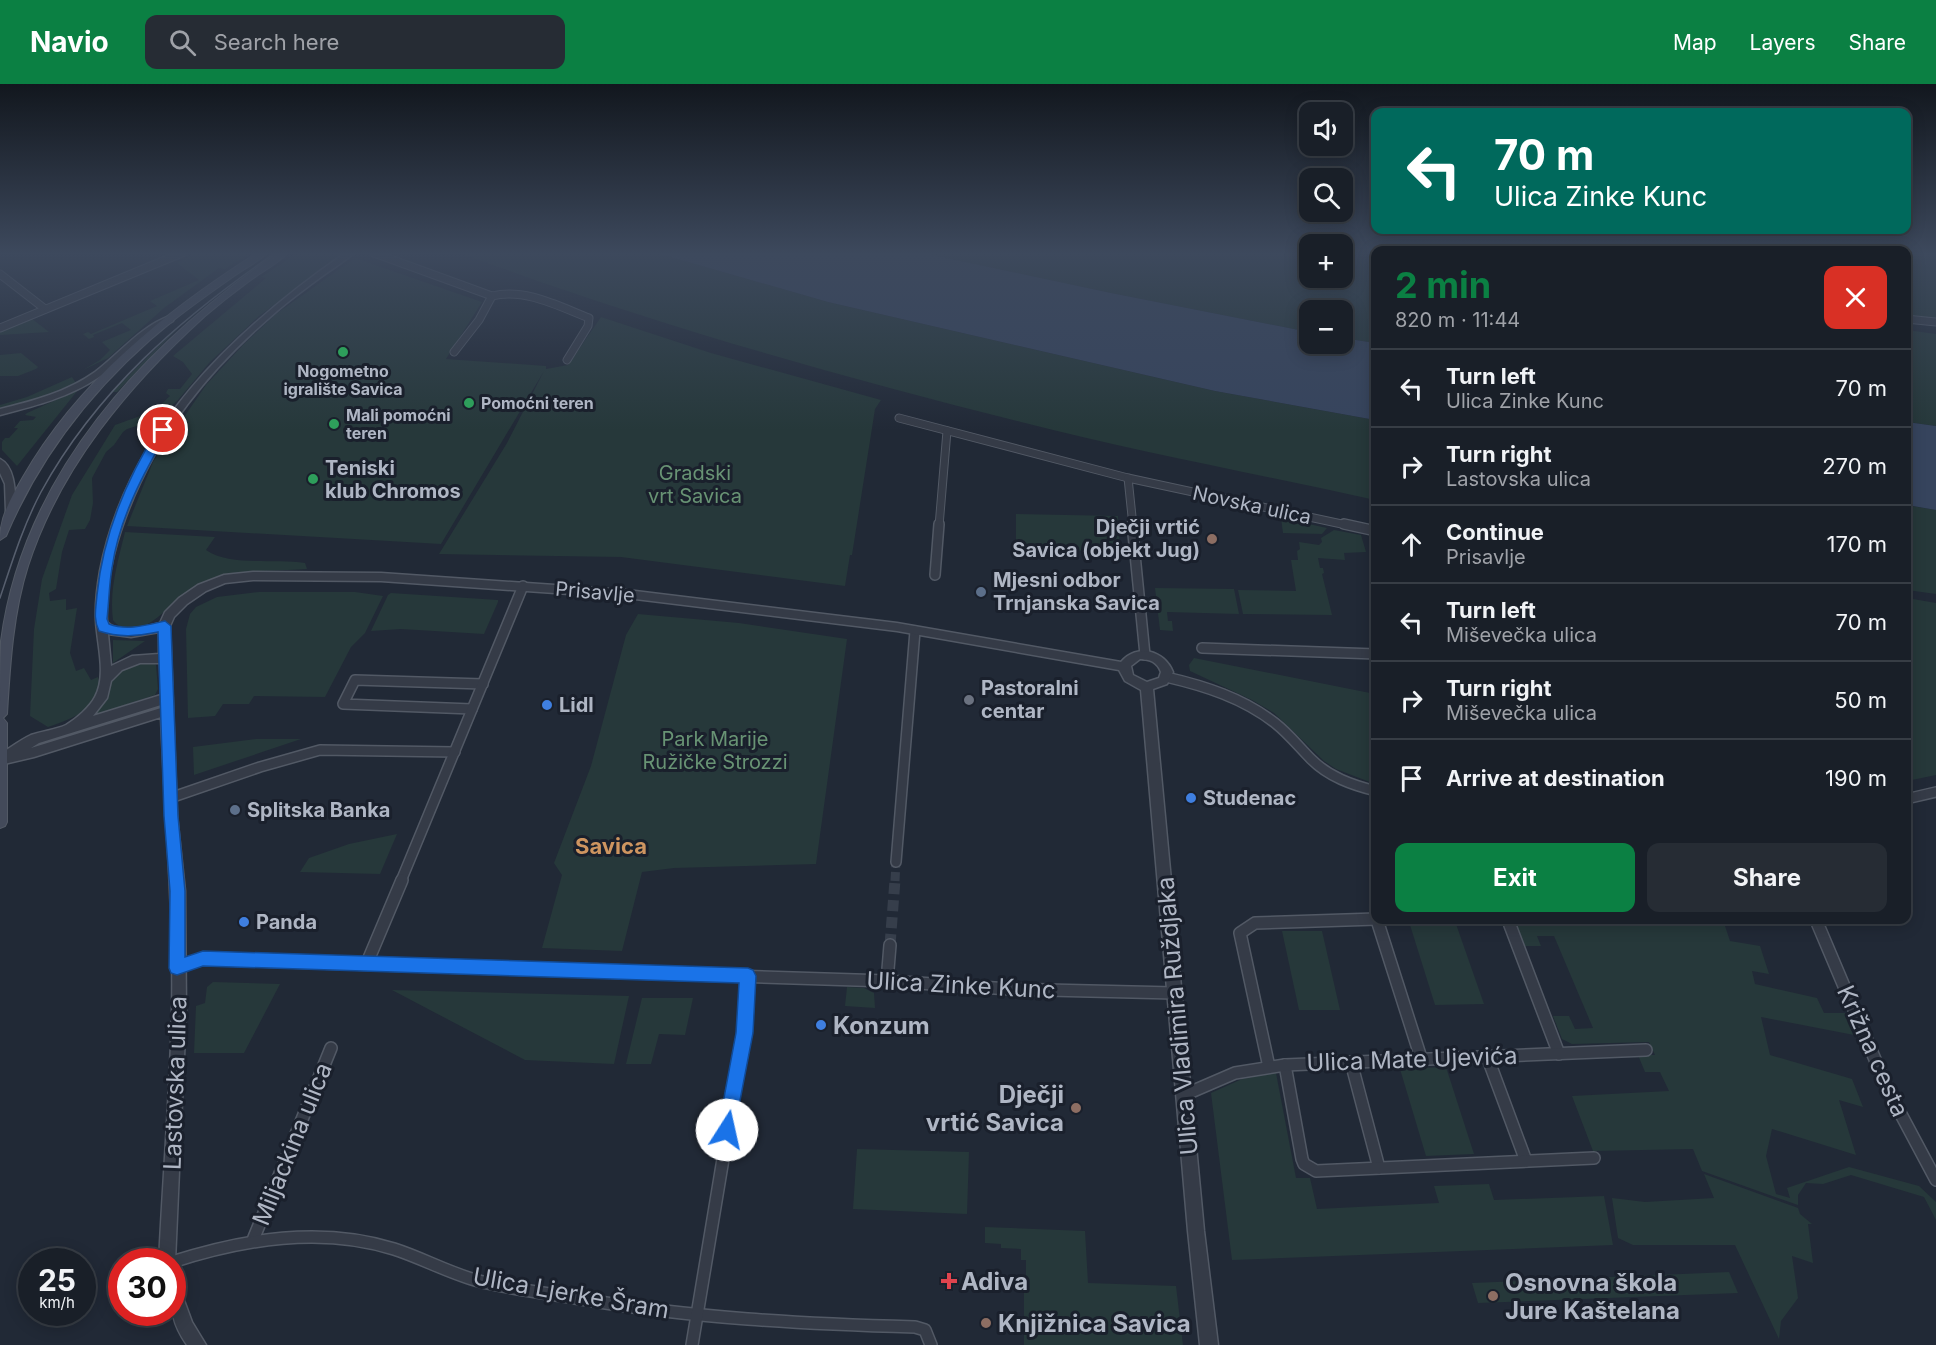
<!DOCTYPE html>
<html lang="en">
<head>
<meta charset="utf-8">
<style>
  :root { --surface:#191f28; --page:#262c34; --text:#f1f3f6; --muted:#9fa2a8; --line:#373d45; --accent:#0b8043 }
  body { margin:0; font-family:Inter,sans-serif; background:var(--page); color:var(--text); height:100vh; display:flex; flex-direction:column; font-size:22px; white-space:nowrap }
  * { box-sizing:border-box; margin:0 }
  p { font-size:20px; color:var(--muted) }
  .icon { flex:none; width:33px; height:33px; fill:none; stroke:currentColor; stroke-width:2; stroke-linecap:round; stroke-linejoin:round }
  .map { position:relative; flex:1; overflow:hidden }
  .drawer { position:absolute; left:1371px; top:162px; width:540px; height:678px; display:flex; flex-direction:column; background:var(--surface); border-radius:12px; box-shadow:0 3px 15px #0003,0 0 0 2px var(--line) }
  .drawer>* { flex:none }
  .banner { position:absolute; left:1371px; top:24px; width:540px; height:126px; border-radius:12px; box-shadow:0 3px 15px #0003,0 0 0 2px var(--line); background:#00695c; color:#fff; overflow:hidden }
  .controls { position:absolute; left:1299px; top:18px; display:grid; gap:12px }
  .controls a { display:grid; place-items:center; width:54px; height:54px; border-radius:12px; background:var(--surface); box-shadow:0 3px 15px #0003,0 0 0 2px var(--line); font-size:30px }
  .speed { position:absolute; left:18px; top:1164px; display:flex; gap:12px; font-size:30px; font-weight:700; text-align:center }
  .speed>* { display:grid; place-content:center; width:78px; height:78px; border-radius:50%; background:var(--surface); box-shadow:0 3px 15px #0003,0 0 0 2px var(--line); line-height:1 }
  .speed small { font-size:15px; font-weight:400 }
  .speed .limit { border:9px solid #d22; background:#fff; color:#111 }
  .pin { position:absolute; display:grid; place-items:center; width:51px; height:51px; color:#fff; margin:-26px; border:3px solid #fff; border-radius:50%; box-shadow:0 2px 6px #0007 }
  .me { position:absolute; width:66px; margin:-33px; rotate:10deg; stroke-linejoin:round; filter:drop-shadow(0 0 4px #0008) }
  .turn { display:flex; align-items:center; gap:21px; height:126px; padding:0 24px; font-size:27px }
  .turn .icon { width:78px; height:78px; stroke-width:2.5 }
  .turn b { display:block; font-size:42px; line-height:51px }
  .round { display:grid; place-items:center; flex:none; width:63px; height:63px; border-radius:12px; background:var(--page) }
  .summary { display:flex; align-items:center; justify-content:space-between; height:102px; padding:0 24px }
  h1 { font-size:36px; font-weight:700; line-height:45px; color:var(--accent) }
  .primary-button { display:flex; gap:12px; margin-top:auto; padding:12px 24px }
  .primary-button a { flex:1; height:69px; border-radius:12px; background:var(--accent); color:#fff; font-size:24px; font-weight:700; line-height:69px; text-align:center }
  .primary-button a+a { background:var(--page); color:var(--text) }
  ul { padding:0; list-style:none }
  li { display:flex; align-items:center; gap:18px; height:78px; padding:0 24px; border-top:2px solid var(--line) }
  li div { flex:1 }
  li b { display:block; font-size:22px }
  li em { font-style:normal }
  header { display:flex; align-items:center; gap:36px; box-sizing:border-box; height:84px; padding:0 30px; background:var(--accent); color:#fff }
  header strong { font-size:28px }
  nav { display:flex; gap:33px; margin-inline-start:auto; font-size:21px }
  .search { width:420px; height:54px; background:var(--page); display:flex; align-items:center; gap:15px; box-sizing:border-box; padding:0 21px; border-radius:12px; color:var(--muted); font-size:22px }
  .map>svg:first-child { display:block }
  .green { fill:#26383a }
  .water { fill:#36445d }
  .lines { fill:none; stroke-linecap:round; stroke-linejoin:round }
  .minor-tunnel-far1 { stroke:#363e4b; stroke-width:9; stroke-dasharray:9 4.5; stroke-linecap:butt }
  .minor-tunnel { stroke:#363e4b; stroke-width:11; stroke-dasharray:11 6; stroke-linecap:butt }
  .minor-far2-casing { stroke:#525965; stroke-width:9 }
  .minor-far1-casing { stroke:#525965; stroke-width:12 }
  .minor-casing { stroke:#525965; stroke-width:14 }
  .tertiary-casing { stroke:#525965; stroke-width:3 }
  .secondary-casing { stroke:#525965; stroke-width:2 }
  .minor-far2 { stroke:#353b47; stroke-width:7 }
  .minor-far1 { stroke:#353b47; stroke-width:9 }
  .minor { stroke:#353b47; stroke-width:11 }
  .tertiary { fill:#353b47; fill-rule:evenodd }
  .secondary { fill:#434a5a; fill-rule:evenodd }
  .tram { stroke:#575f6e; stroke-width:1.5 }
  .route { fill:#1a73e8; stroke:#114b97; stroke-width:1.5 }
  .leisure-dot { fill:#2e9e5b; stroke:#1a202c; stroke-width:2 }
  .education-dot { fill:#8d6e63; stroke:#1a202c; stroke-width:2 }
  .service-dot { fill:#5c6f8a; stroke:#1a202c; stroke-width:2 }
  .worship-dot { fill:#6b7280; stroke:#1a202c; stroke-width:2 }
  .shop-dot { fill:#3f7fe0; stroke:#1a202c; stroke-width:2 }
  .health-dot { fill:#e0444e; stroke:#1a202c; stroke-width:2 }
  .labels { text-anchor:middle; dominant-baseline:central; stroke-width:6; stroke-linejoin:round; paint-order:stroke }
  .far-poi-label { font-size:16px; font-weight:bold; fill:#afb6c4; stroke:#1a202c; text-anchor:start }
  .poi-label { font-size:20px; font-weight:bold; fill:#afb6c4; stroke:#1a202c; text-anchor:start }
  .park-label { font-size:20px; fill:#689374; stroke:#1a202c }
  .street-label { font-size:20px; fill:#afb6c4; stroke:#1a202c }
  .quarter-label { font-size:22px; font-weight:bold; fill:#ce9560; stroke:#1a202c }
  .near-street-label { font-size:24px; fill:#afb6c4; stroke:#1a202c }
  .near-poi-label { font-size:24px; font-weight:bold; fill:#afb6c4; stroke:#1a202c; text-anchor:start }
</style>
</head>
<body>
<header>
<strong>Navio</strong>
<div class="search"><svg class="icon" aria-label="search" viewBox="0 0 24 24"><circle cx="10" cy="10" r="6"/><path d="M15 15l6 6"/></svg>Search here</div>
<nav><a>Map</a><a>Layers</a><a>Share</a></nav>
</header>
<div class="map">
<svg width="1936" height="1261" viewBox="0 0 1936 1261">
  <rect width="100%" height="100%" fill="#212936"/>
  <g class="green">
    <path d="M195 169H250L225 185 219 184 164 224 108 274 83 286 100 276 110 266 102 258 131 246 122 239 93 251 94 253 89 255 83 250 88 248 91 250 157 222 150 217 199 196 177 179Z"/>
    <path d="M298 169H344L259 232 209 279 178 316 156 336 127 345 123 348 114 361 106 368 92 394 93 419 90 436 85 445 69 446 62 468 56 505 49 509 50 517 66 515V526L77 524 70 569 76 587 84 584 91 596 98 593C106 622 70 636 48 643L30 632 34 545 42 495 72 411 115 341 154 327 170 312 166 309 168 305H180L192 290 183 278 173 272 266 194 261 193Z"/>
    <path d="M460 169H657L828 218 1215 307 1375 336V416C1258 390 1138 368 1021 338 832 291 644 237 460 169Z"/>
    <path d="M923 169H1309L1310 194H1342L1343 171 1375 177V259L1343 254 1342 226H1310L1309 248 1111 209Z"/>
    <path d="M1907 169H1936V235L1907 232Z"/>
    <path d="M355 174 482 218 446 275 546 282V285L568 281 601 233 711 269 881 316 875 325 852 471H850L845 502 621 473 439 470 507 359 544 287 441 460 127 442 153 378 206 301 243 261 276 230Z"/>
    <path d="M231 200 178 244 117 308H112L177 244Z"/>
    <path d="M31 234 49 248 0 251V247Z"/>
    <path d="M1907 246 1936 250V342L1907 338Z"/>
    <path d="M21 269 38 283 36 285 18 292H0V271Z"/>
    <path d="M72 293 76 299 28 318 0 325V321L27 313Z"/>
    <path d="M78 306 17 382 2 366V358L5 354H9L18 344H14L20 337 33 336 36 333 25 331 27 329Z"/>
    <path d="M1906 421 1936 426V510L1907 506Z"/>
    <path d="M1016 430 1118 432 1120 468 1016 465Z"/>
    <path d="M1281 434 1327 444 1322 450 1283 449Z"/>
    <path d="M1334 446 1361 451 1366 468 1344 469 1345 476 1318 474 1320 484H1323L1324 489 1322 490 1332 531 1243 530 1238 506 1296 507 1291 476H1298L1297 467 1300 465 1299 458 1319 461 1322 458 1321 454Z"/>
    <path d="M125 448 215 453 206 466C230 483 275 474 305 479L307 485C267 488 225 483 190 506 174 516 162 533 146 541 136 547 119 546 113 536 109 506 118 477 125 448Z"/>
    <path d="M1155 504 1234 505 1239 530 1167 528 1168 537H1172L1173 547 1160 546Z"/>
    <path d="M259 508H355L383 512 365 549 351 563 325 613 254 612 249 620H223L215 632 188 634 186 545 190 530 196 523 217 513Z"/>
    <path d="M391 509 498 516V518L484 550 401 545 371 547 388 511Z"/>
    <path d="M1907 514 1936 519V691L1907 697Z"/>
    <path d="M638 530 739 539 847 555 816 780 674 784 642 788 622 867 542 864 562 791 554 779 591 682 626 551Z"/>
    <path d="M113 556 145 557 113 579Z"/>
    <path d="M1194 574 1375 610V700L1336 685 1324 677 1274 629 1252 616 1190 587 1189 581Z"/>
    <path d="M153 578 156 581 158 605 155 611 92 632 113 592 131 579Z"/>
    <path d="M256 655H301L194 691 193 663Z"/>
    <path d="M397 750 380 790 300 788 309 774 349 760Z"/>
    <path d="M1514 836H1565L1568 838 1595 836H1723L1730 857 1760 862 1769 890 1752 887 1755 900 1817 914 1824 929H1845L1854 951 1761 933 1770 971 1852 995 1863 1023 1839 1016 1856 1071 1772 1045 1766 1072 1776 1110 1790 1114 1787 1104 1849 1083 1919 1102 1936 1118V1136L1924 1113 1851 1091 1823 1100 1806 1099 1798 1111V1121L1702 1087 1693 1065 1593 1067 1572 1012 1669 1007 1660 988H1645L1638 971H1655L1649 958 1572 960 1562 955 1553 932H1569L1575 945 1593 944 1554 852H1537L1541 862H1525Z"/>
    <path d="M1456 840 1484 920 1435 921 1410 841Z"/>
    <path d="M1282 847H1322L1340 926H1299Z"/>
    <path d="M213 898 280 900 244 969H194L196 922 205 919 207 903Z"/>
    <path d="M847 903 864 904 874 909 875 924 845 922Z"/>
    <path d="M392 906 629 912 614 980 525 976Z"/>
    <path d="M642 914H693L685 951 659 950 651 980H626Z"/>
    <path d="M1446 983 1474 1070 1426 1072 1400 985Z"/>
    <path d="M1276 989 1296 1094H1310L1317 1125 1439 1119 1434 1102 1489 1100 1494 1116 1604 1112 1613 1161 1232 1176 1211 1009 1242 995Z"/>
    <path d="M857 1065 969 1068 967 1130 853 1125Z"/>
    <path d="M1704 1090 1798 1124 1800 1130 1812 1140H1808L1813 1179 1792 1172 1798 1214 1781 1237 1779 1255 1735 1161H1633L1618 1154 1612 1114 1645 1118 1714 1114Z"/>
    <path d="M985 1143 1085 1147 1088 1199 1176 1202 1183 1261H1024V1200L1026 1199V1176H1021V1165L1001 1164V1160L985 1159Z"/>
    <path d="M1729 1188 1738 1209 1478 1219 1472 1199Z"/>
  </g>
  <g class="water">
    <path d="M657 169H923L1111 209 1309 248 1310 260H1342L1343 254 1375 259V336L1215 307 828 218Z"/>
    <path d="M1907 338 1936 342V426L1907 421Z"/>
  </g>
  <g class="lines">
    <path class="minor-tunnel-far1" d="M895 797 896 778"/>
    <path class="minor-tunnel" d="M890 861 895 796"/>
    <defs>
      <g id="minor-far2">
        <path d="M374 169 492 212 479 236 454 268"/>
        <path d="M0 190 45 225"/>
        <path d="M492 212C525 204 558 222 589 234L588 242 567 276"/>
        <path d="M1906 235 1936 238"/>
        <path d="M0 244 182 169"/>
        <path d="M899 334 1128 394 1351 442"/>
        <path d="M1128 394 1133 442"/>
        <path d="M939 442 947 347"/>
      </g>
      <g id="minor-far1">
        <path d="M1132 440 1145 571"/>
        <path d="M1344 440 1376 447"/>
        <path d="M935 491 939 440"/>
        <path d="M1202 564 1376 570"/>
        <path d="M1166 593C1205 602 1243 614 1275 639 1289 650 1299 663 1311 675 1329 693 1352 701 1376 707"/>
        <path d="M472 625 343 620 355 596 483 600"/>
        <path d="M170 714 260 683 320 666 455 668"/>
        <path d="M1906 715 1936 708"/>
        <path d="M896 778 915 547"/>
        <path d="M401 797 523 502"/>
      </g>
      <g id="minor">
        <path d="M1377 836 1421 974"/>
        <path d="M1508 836 1559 970"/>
        <path d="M1816 836 1888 1006 1936 1096"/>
        <path d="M367 879 402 796"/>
        <path d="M177 883 203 875 887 897 1010 905 1174 909"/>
        <path d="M887 897 890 861"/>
        <path d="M1487 972 1526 1077"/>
        <path d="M1351 978 1379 1084"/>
        <path d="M1285 981 1302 1075 1304 1080 1316 1087 1594 1074"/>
        <path d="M1269 983 1240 849 1255 839 1376 835"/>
        <path d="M1184 1011 1235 989 1285 981 1646 966"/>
        <path d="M253 1156 331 964"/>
        <path d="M172 1178C244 1155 321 1142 394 1165 422 1174 447 1188 475 1196 509 1205 546 1209 581 1215 692 1234 803 1240 915 1243L925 1246 931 1261"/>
        <path d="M692 1261 744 949 748 892"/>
      </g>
      <g id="tertiary">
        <path d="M345 169H354C344 178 332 185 321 193 306 204 291 215 277 227 209 285 156 350 125 435 113 467 105 503 107 538 120 551 144 543 160 539L165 528 179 514 198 501 224 491 253 488 381 489 627 506 897 539 1121 578C1137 559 1164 566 1173 588L1167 600 1153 605 1204 1147 1218 1261H1200L1188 1147 1141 606 1125 597 1119 586 897 547 627 514 381 497 253 496 225 499 206 507 187 520 174 533 170 542 177 732 185 807 186 928 175 1178 172 1184V1178H159C163 1094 170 1011 172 928 174 830 165 732 161 633L34 673 0 681V670C10 664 20 656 31 651 42 647 55 646 66 641 76 635 90 623 95 613 107 591 97 560 96 537 95 520 97 504 100 487 127 347 233 247 345 169ZM159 548V570L132 572 111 582 108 550 131 553ZM1140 575C1150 575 1157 578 1161 588L1159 594 1147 598 1133 591 1131 582ZM140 579H160L161 611 93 632 107 614 111 597 122 586ZM161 621V624L31 664 39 659Z"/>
        <path d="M170 232 173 233V237C145 252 125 275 99 293 70 313 35 322 0 331V325C33 317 67 308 95 288 119 270 141 242 170 232Z"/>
        <path d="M0 375C16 383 15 411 16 427L11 430 6 427 5 400 0 389Z"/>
        <path d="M172 1198 178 1200 192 1238 206 1261H187C170 1236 172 1226 172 1198Z"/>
      </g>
      <g id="secondary">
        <path d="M257 169H267C258 178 245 184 234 192 214 206 194 220 175 235 101 294 43 365 6 452L0 456C0 432 11 414 23 393 78 297 166 227 257 169Z"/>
        <path d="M278 169H288C277 180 261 188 248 198 233 209 219 220 205 232 129 301 60 383 28 482 13 529 10 581 7 630L3 634 7 639V738L5 742 0 744C0 703 0 662 0 621 0 600 0 578 1 557 23 390 144 261 278 169Z"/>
      </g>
    </defs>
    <use href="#minor-far2" class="minor-far2-casing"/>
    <use href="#minor-far1" class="minor-far1-casing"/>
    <use href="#minor" class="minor-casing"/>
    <use href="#tertiary" class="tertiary-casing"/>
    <use href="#secondary" class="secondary-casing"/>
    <use href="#minor-far2" class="minor-far2"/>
    <use href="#minor-far1" class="minor-far1"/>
    <use href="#minor" class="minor"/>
    <use href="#tertiary" class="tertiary"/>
    <use href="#secondary" class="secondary"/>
    <path class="tram" d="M0 514C12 478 23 442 41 408 96 307 182 233 275 169"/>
  </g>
  <linearGradient id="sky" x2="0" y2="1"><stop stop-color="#12171e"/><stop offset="0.49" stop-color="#3d495d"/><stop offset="1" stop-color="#3d495d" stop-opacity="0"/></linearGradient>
  <rect width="1936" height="346" fill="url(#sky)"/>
  <path class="route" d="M163 342 169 346C144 388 119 434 112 484 109 501 109 518 107 535L109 540C127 547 147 541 165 537L171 542 178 732 185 807V873L203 867 748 884 753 886 756 892 753 949 733 1053 727 1055 721 1053 718 1046 736 949 739 899 203 882 177 891 171 889 169 884 170 807 164 732 158 548C137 552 120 554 99 547 93 535 96 524 97 511 103 450 127 394 159 343Z"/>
  <g class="leisure-dot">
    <circle cx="343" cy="268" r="6"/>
    <circle cx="469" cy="319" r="6"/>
    <circle cx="334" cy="340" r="6"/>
    <circle cx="313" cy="395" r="6"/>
  </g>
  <g class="education-dot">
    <circle cx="1212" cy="455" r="6"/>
    <circle cx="1076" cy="1024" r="6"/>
    <circle cx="1493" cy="1212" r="6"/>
    <circle cx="986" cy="1239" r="6"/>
  </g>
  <g class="service-dot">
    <circle cx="981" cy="508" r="6"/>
    <circle cx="235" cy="726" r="6"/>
  </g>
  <circle class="worship-dot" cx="969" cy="616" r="6"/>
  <g class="shop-dot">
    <circle cx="547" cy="621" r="6"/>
    <circle cx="1191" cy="714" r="6"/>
    <circle cx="244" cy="838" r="6"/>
    <circle cx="821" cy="941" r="6"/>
  </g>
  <path class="health-dot" d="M946 1188h6v6h6v6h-6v6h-6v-6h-6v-6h6z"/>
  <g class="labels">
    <g class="far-poi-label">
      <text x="343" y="287" text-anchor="middle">Nogometno<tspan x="343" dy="18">igralište Savica</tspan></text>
      <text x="481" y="319">Pomoćni teren</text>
      <text x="346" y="331">Mali pomoćni<tspan x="346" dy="18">teren</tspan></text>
    </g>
    <g class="poi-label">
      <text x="325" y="384">Teniski<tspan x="325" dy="23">klub Chromos</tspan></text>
      <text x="1200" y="443" text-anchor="end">Dječji vrtić<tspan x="1200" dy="23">Savica (objekt Jug)</tspan></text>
      <text x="993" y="496">Mjesni odbor<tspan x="993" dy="23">Trnjanska Savica</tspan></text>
      <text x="981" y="604">Pastoralni<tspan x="981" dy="23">centar</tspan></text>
      <text x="559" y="621">Lidl</text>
      <text x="1203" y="714">Studenac</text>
      <text x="247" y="726">Splitska Banka</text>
      <text x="256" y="838">Panda</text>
    </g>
    <g class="park-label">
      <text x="695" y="389">Gradski<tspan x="695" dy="23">vrt Savica</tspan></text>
      <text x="715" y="655">Park Marije<tspan x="715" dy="23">Ružičke Strozzi</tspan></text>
    </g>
    <g class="street-label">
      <text transform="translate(1252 421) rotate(12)">Novska ulica</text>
      <text transform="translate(595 508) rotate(5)">Prisavlje</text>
    </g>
    <g class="quarter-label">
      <text x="611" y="762">Savica</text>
    </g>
    <g class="near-street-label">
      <text transform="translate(961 901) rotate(3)">Ulica Zinke Kunc</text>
      <text transform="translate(1177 932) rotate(-95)">Ulica Vladimira Ruždjaka</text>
      <text transform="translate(1873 967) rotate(66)">Križna cesta</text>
      <text transform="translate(1412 975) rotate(-2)">Ulica Mate Ujevića</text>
      <text transform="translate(175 999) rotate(-88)">Lastovska ulica</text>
      <text transform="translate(292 1060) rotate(-68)">Miljackina ulica</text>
      <text transform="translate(571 1209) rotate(10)">Ulica Ljerke Šram</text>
    </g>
    <g class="near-poi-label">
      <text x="833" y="941">Konzum</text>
      <text x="1064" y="1010" text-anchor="end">Dječji<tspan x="1064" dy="28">vrtić Savica</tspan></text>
      <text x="961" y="1197">Adiva</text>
      <text x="1505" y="1198">Osnovna škola<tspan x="1505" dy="28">Jure Kaštelana</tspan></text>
      <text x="998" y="1239">Knjižnica Savica</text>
    </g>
  </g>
</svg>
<div class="controls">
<a><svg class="icon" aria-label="sound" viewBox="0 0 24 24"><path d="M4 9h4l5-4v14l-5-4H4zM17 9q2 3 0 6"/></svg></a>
<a><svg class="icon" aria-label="search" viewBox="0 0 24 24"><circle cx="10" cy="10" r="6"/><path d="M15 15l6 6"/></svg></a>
<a>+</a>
<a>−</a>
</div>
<div class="speed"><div>25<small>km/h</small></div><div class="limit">30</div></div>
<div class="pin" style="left:163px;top:346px;background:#d93025"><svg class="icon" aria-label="arrive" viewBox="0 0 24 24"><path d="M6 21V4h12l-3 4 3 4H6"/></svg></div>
<svg class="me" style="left:727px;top:1046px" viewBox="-20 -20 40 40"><circle r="19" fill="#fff"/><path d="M0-13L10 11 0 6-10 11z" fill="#1a73e8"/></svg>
<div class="banner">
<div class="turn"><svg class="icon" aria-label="left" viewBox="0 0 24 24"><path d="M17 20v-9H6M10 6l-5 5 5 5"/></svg><div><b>70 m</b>Ulica Zinke Kunc</div></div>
</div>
<section class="drawer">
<div class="summary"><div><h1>2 min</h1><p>820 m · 11:44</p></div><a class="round" style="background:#d93025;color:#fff"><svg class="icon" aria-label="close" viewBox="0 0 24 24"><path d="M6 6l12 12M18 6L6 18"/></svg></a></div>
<ul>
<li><svg class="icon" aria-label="left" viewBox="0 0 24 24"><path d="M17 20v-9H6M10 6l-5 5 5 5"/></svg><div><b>Turn left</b><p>Ulica Zinke Kunc</p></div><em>70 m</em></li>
<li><svg class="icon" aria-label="right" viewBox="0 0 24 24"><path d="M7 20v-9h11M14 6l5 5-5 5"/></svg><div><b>Turn right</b><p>Lastovska ulica</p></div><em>270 m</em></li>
<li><svg class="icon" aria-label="ahead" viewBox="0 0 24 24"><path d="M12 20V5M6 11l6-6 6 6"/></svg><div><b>Continue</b><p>Prisavlje</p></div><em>170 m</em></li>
<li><svg class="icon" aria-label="left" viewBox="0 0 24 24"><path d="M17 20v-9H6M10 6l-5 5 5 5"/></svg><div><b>Turn left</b><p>Miševečka ulica</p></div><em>70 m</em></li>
<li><svg class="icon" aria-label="right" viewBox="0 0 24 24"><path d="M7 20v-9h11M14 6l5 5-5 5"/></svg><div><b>Turn right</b><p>Miševečka ulica</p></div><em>50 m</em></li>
<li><svg class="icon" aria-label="arrive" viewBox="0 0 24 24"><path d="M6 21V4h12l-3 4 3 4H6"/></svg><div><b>Arrive at destination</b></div><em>190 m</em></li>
</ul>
<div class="primary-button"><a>Exit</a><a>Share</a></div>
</section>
</div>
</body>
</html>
